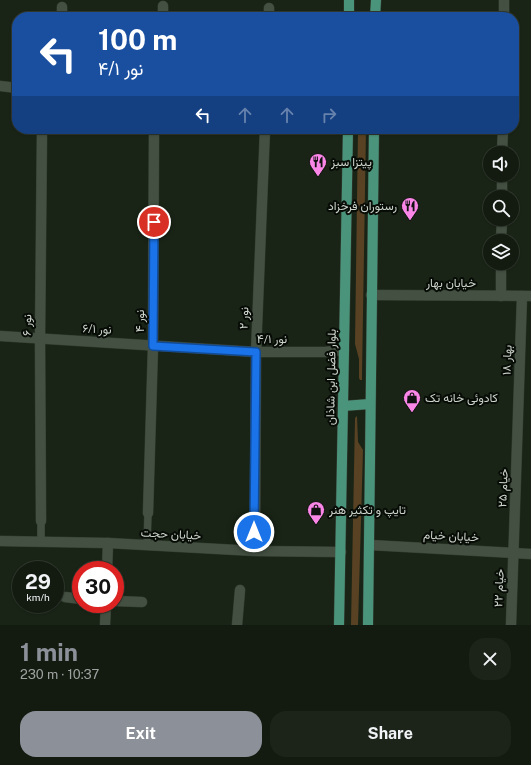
<!DOCTYPE html>
<html lang="en">
<head>
<meta charset="utf-8">
<style>
  :root { --surface:#131b10; --page:#1c2419; --text:#f1f3f6; --muted:#9da19f; --line:#323930; --accent:#8c9099 }
  body { margin:0; font-family:"Public Sans",Vazirmatn,sans-serif; background:var(--page); color:var(--text); height:100vh; display:flex; flex-direction:column; font-size:15px; white-space:nowrap }
  * { box-sizing:border-box; margin:0 }
  p { font-size:13px; color:var(--muted) }
  .icon { flex:none; width:22px; height:22px; fill:none; stroke:currentColor; stroke-width:2; stroke-linecap:round; stroke-linejoin:round }
  .map { position:relative; height:625px; overflow:hidden }
  .side { display:flex; flex-direction:column; background:var(--surface); flex:1 }
  .side>* { flex:none }
  .hud { position:absolute; left:12px; top:12px; width:507px; height:122px; border-radius:16px; box-shadow:0 1px 3px #0004,0 0 0 1px var(--line); background:#1a4fa0; color:#fff; overflow:hidden }
  .tools { position:absolute; left:483px; top:146px; display:grid; gap:8px }
  .tools a { display:grid; place-items:center; width:36px; height:36px; border-radius:50%; background:var(--surface); box-shadow:0 1px 3px #0004,0 0 0 1px var(--line); font-size:20px }
  .speed { position:absolute; left:12px; top:561px; display:flex; gap:8px; font-size:20px; font-weight:700; text-align:center }
  .speed>* { display:grid; place-content:center; width:52px; height:52px; border-radius:50%; background:var(--surface); box-shadow:0 1px 3px #0004,0 0 0 1px var(--line); line-height:1 }
  .speed small { font-size:10px; font-weight:400 }
  .speed .limit { border:6px solid #d22; background:#fff; color:#111 }
  .pin { position:absolute; display:grid; place-items:center; width:34px; height:34px; color:#fff; margin:-17px; border:2px solid #fff; border-radius:50%; box-shadow:0 1px 4px #0007 }
  .me { position:absolute; width:44px; margin:-22px; rotate:0deg; stroke-linejoin:round; filter:drop-shadow(0 0 3px #0008) }
  .turn { display:flex; align-items:center; gap:14px; height:84px; padding:0 20px; font-size:18px }
  .turn .icon { width:52px; height:52px; stroke-width:2.5 }
  .turn b { display:block; font-size:28px; line-height:34px }
  .lanes { display:flex; align-items:center; height:38px; padding:0 20px; background:#0003; justify-content:center; gap:20px; direction:ltr }
  .lanes .off { opacity:.35 }
  .round { display:grid; place-items:center; flex:none; width:42px; height:42px; border-radius:16px; background:var(--page) }
  .summary { display:flex; align-items:center; justify-content:space-between; height:68px; padding:0 20px }
  h1 { font-size:24px; font-weight:700; line-height:30px; color:var(--accent) }
  .button { display:flex; gap:8px; margin-top:auto; padding:8px 20px }
  .button a { flex:1; height:46px; border-radius:16px; background:var(--accent); color:#fff; font-size:16px; font-weight:700; line-height:46px; text-align:center }
  .button a+a { background:var(--page); color:var(--text) }
  .map>svg:first-child { display:block }
  .green { fill:#594223 }
  .lines { fill:none; stroke-linecap:round; stroke-linejoin:round }
  .lane-casing { stroke:#343d33; stroke-width:8 }
  .street-casing { stroke:#343d33; stroke-width:11 }
  .secondary-casing { stroke:#343d33; stroke-width:11 }
  .primary-casing { stroke:#343d33; stroke-width:11 }
  .lane { stroke:#445142; stroke-width:7 }
  .street { stroke:#445142; stroke-width:10 }
  .secondary { stroke:#445142; stroke-width:10 }
  .primary { stroke:#4b947c; stroke-width:10 }
  .route-casing { stroke:#114b97; stroke-width:10 }
  .route { stroke:#1a73e8; stroke-width:7 }
  .labels { text-anchor:middle; dominant-baseline:central; stroke-width:4; stroke-linejoin:round; paint-order:stroke }
  .poi-label { font-size:12px; fill:#ccd4cb; stroke:#070c06; text-anchor:start }
  .street-label { font-size:12px; fill:#ccd4cb; stroke:#070c06 }
</style>
</head>
<body>
<div class="map">
<svg width="531" height="625" viewBox="0 0 531 625">
  <rect width="100%" height="100%" fill="#192416"/>
  <g class="green">
    <path d="M358 129H366L362 375V380H360L359 378V359L355 344Z"/>
    <path d="M357 416 358 442 363 450 358 625H351L355 418Z"/>
  </g>
  <g class="lines">
    <defs>
      <g id="lane">
        <path d="M41 542V521"/>
        <path d="M147 546 148 513"/>
      </g>
      <g id="street">
        <path d="M163 6V17"/>
        <path d="M62 7V17"/>
        <path d="M269 17V8"/>
        <path d="M504 17V0"/>
        <path d="M502 153 503 129"/>
        <path d="M502 197V175"/>
        <path d="M501 241 502 219"/>
        <path d="M501 296V263"/>
        <path d="M0 336 256 352H325L344 350"/>
        <path d="M148 513 153 346 154 129"/>
        <path d="M41 521 40 339 42 129"/>
        <path d="M255 532 256 352 265 129"/>
        <path d="M107 570 108 543"/>
        <path d="M65 597 81 599"/>
        <path d="M115 601 142 602"/>
        <path d="M105 625 106 604"/>
        <path d="M237 625 240 590"/>
        <path d="M511 625 522 296"/>
      </g>
      <g id="secondary">
        <path d="M0 86 17 88"/>
        <path d="M371 295 531 296"/>
        <path d="M0 541 108 543 255 551 341 552"/>
        <path d="M370 545 531 554"/>
      </g>
      <g id="primary">
        <path d="M349 17V0"/>
        <path d="M375 17 376 0"/>
        <path d="M343 406 370 404"/>
        <path d="M339 625 348 129"/>
        <path d="M368 625 374 129"/>
      </g>
    </defs>
    <use href="#lane" class="lane-casing"/>
    <use href="#street" class="street-casing"/>
    <use href="#secondary" class="secondary-casing"/>
    <use href="#primary" class="primary-casing"/>
    <use href="#lane" class="lane"/>
    <use href="#street" class="street"/>
    <use href="#secondary" class="secondary"/>
    <use href="#primary" class="primary"/>
  </g>
  <g class="lines">
    <defs>
      <path id="route" d="M154 222 153 346 256 352 254 532"/>
    </defs>
    <use href="#route" class="route-casing"/>
    <use href="#route" class="route"/>
  </g>
  <defs>
    <symbol id="restaurant-pin" viewBox="-11 -11 22 30"><path d="M0 17L-7.5 6A9.5 9.5 0 1 1 7.5 6Z" fill="#fa87e7" stroke="#070c06"/><path d="M-5-6h1v4h1v-4h1v4h1v-4h1v5L-1.5 .5V6h-2V.5L-5-1ZM5-6V6H3V1.5H1.5Q1.5-4 5-6Z" fill="#111"/></symbol>
    <symbol id="shop-pin" viewBox="-11 -11 22 30"><path d="M0 17L-7.5 6A9.5 9.5 0 1 1 7.5 6Z" fill="#fa87e7" stroke="#070c06"/><path d="M-5-2.5h2.3a2.7 3.5 0 0 1 5.4 0H5L5.5 6h-11ZM-1.5-2.5h3a1.5 2.3 0 0 0-3 0Z" fill="#111"/></symbol>
  </defs>
  <g fill-rule="evenodd">
    <use href="#restaurant-pin" x="308" y="152" width="20" height="27"/>
    <use href="#restaurant-pin" x="400" y="196" width="20" height="27"/>
    <use href="#shop-pin" x="402" y="388" width="20" height="27"/>
    <use href="#shop-pin" x="306" y="500" width="20" height="27"/>
  </g>
  <g class="labels">
    <g class="poi-label">
      <text x="331" y="162">پیتزا سبز</text>
      <text x="397" y="206" text-anchor="end">رستوران فرخزاد</text>
      <text x="425" y="398">کادوئی خانه تک</text>
      <text x="329" y="510">تایپ و تکثیر هنر</text>
    </g>
    <g class="street-label">
      <text x="451" y="283">خیابان بهار</text>
      <text transform="translate(244 318) rotate(-88)">نور ۲</text>
      <text transform="translate(140 321) rotate(-90)">نور ۴</text>
      <text transform="translate(27 325) rotate(-89)">نور ۶</text>
      <text transform="translate(97 329) rotate(3)">نور ۶/۱</text>
      <text x="272" y="339">نور ۴/۱</text>
      <text transform="translate(507 360) rotate(-88)">بهار ۱۸</text>
      <text transform="translate(331 377) rotate(-89)">بلوار فضل ابن شاذان</text>
      <text transform="translate(503 488) rotate(-88)">خیام ۲۵</text>
      <text transform="translate(171 534) rotate(3)">خیابان حجت</text>
      <text transform="translate(451 536) rotate(3)">خیابان خیام</text>
      <text transform="translate(499 588) rotate(-88)">خیام ۲۲</text>
    </g>
  </g>
</svg>
<div class="tools">
<a><svg class="icon" aria-label="sound" viewBox="0 0 24 24"><path d="M4 9h4l5-4v14l-5-4H4zM17 9q2 3 0 6"/></svg></a>
<a><svg class="icon" aria-label="search" viewBox="0 0 24 24"><circle cx="10" cy="10" r="6"/><path d="M15 15l6 6"/></svg></a>
<a><svg class="icon" aria-label="layers" viewBox="0 0 24 24"><path d="M12 4l9 5-9 5-9-5zM3 14l9 5 9-5"/></svg></a>
</div>
<div class="speed"><div>29<small>km/h</small></div><div class="limit">30</div></div>
<div class="pin" style="left:154px;top:222px;background:#d93025"><svg class="icon" aria-label="arrive" viewBox="0 0 24 24"><path d="M6 21V4h12l-3 4 3 4H6"/></svg></div>
<svg class="me" style="left:254px;top:532px" viewBox="-20 -20 40 40"><circle r="17" fill="#1a73e8" stroke="#fff" stroke-width="3"/><path d="M0-11L8 9 0 5-8 9z" fill="#fff"/></svg>
<div class="hud">
<div class="turn"><svg class="icon" aria-label="left" viewBox="0 0 24 24"><path d="M17 20v-9H6M10 6l-5 5 5 5"/></svg><div><b>100 m</b>نور ۴/۱</div></div>
<div class="lanes"><svg class="icon" aria-label="left" viewBox="0 0 24 24"><path d="M17 20v-9H6M10 6l-5 5 5 5"/></svg><svg class="icon off" aria-label="ahead" viewBox="0 0 24 24"><path d="M12 20V5M6 11l6-6 6 6"/></svg><svg class="icon off" aria-label="ahead" viewBox="0 0 24 24"><path d="M12 20V5M6 11l6-6 6 6"/></svg><svg class="icon off" aria-label="right" viewBox="0 0 24 24"><path d="M7 20v-9h11M14 6l5 5-5 5"/></svg></div>
</div>
</div>
<section class="side">
<div class="summary"><div><h1>1 min</h1><p>230 m · 10:37</p></div><a class="round"><svg class="icon" aria-label="close" viewBox="0 0 24 24"><path d="M6 6l12 12M18 6L6 18"/></svg></a></div>
<div class="button"><a>Exit</a><a>Share</a></div>
</section>
</body>
</html>
